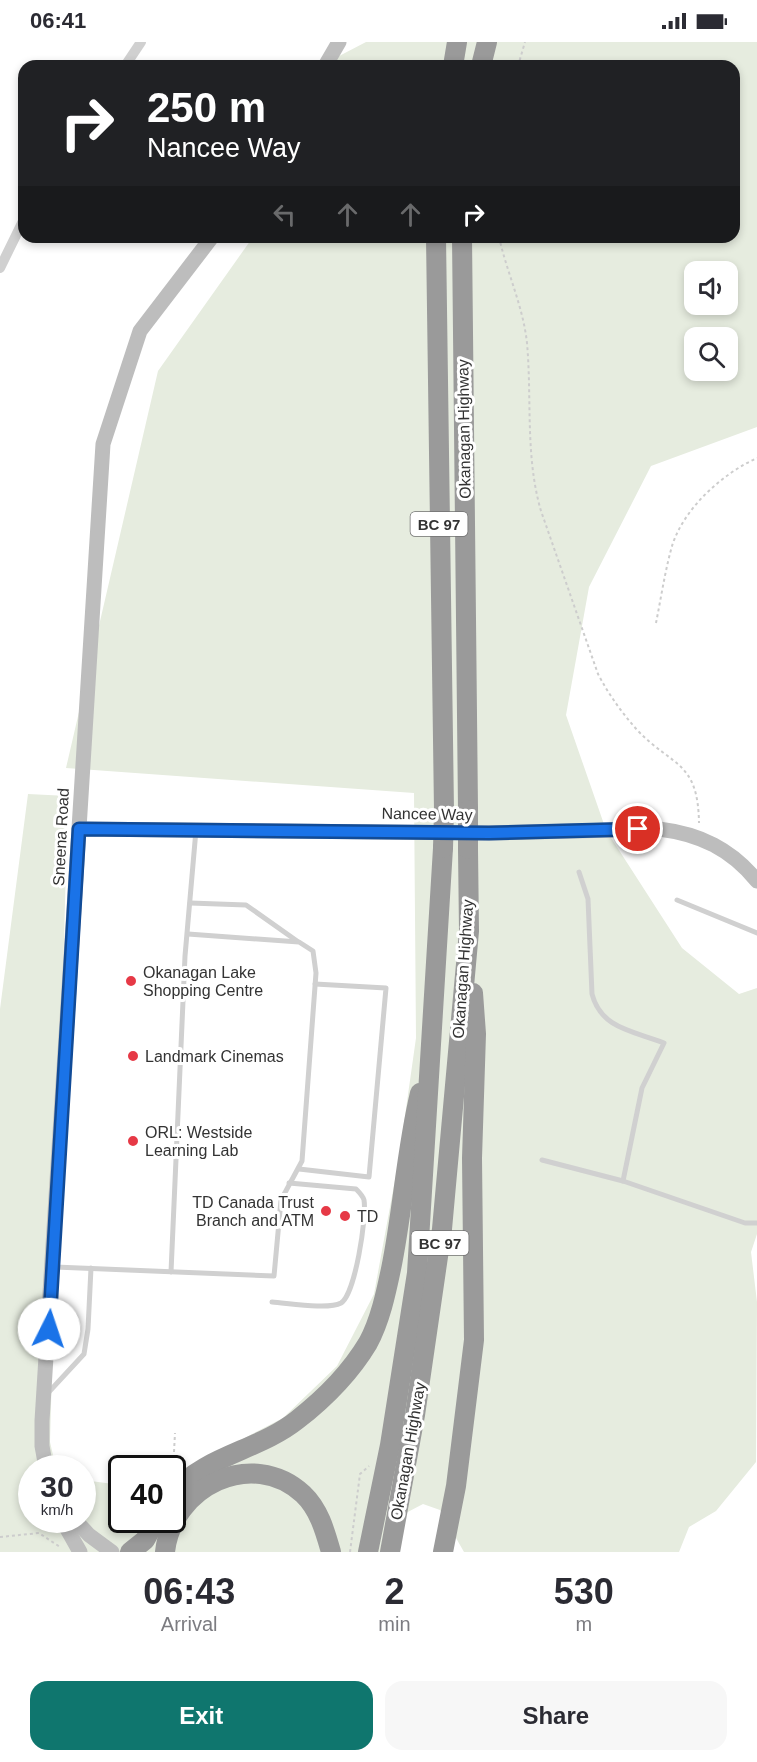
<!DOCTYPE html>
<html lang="en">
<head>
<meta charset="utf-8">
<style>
  :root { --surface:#fff; --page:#f7f7f7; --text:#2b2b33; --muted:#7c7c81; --accent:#0f766e }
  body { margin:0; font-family:Arial,sans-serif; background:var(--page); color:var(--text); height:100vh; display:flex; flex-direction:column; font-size:22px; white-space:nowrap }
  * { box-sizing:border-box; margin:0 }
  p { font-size:20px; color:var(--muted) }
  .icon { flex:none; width:33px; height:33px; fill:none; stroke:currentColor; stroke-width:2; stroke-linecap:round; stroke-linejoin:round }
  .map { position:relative; height:1510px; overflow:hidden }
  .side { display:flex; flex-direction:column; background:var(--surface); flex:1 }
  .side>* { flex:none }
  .hud { position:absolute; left:18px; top:18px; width:722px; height:183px; border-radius:18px; box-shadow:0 3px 9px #0003; background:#202124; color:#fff; overflow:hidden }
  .tools { position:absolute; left:684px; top:219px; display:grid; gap:12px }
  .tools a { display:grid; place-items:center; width:54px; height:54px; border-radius:12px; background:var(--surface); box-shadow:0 3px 9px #0003; font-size:30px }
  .speed { position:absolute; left:18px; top:1413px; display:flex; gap:12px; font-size:30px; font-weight:700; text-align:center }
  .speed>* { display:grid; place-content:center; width:78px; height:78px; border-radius:50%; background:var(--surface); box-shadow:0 3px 9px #0003; line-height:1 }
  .speed small { font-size:15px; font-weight:400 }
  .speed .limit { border:3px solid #111; border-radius:9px; background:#fff; color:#111 }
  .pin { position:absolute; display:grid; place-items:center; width:51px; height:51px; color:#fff; margin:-26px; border:3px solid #fff; border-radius:50%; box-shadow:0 2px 6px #0007 }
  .me { position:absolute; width:66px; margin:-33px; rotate:4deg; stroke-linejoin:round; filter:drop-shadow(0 0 4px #0008) }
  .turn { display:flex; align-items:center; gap:21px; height:126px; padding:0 30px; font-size:27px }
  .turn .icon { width:78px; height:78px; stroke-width:2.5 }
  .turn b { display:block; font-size:42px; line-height:51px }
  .lanes { display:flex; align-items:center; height:57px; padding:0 30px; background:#0003; justify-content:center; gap:30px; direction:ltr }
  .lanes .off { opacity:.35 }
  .eta { display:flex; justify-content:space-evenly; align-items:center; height:102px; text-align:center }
  .eta b { font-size:36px; font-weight:700; line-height:42px }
  .primary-button { display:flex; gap:12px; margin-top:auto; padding:12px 30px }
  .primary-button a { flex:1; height:69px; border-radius:18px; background:var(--accent); color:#fff; font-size:24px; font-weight:700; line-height:69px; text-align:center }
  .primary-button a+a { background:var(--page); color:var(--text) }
  .status { display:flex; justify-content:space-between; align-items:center; height:42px; padding:0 30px; background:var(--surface); direction:ltr }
  .status svg { height:16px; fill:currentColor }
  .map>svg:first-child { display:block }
  .green { fill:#e6ecdf; fill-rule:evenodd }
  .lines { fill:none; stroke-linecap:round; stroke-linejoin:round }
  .path { stroke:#cdcdcd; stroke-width:2; stroke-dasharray:3 3; stroke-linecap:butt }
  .lane { stroke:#d0d0d0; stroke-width:5 }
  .street { stroke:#d0d0d0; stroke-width:10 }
  .secondary { stroke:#bdbdbd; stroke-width:15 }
  .highway { stroke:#9a9a9a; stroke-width:20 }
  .highway-bridge { stroke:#9a9a9a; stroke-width:20 }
  .route-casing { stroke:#114b97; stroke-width:15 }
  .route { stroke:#1a73e8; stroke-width:10 }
  .poi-dot { fill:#e63946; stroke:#fff; stroke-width:2 }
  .labels { text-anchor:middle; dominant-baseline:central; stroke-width:6; stroke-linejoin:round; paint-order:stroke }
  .shield { fill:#fff; stroke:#707070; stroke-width:1.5 }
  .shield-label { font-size:15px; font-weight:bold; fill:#333 }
  .street-label { font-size:16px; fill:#333; stroke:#fff }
  .poi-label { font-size:16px; fill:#333; stroke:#fff; text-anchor:start }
</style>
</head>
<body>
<div class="status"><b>06:41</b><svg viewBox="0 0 49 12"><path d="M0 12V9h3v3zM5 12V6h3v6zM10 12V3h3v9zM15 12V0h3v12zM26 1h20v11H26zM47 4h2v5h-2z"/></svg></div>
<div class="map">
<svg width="757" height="1510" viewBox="0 0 757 1510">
  <rect width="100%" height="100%" fill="#fff"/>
  <path class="green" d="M366 0H757V385L651 424 589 545 566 673 606 788 682 906 739 952 757 946V1192L751 1210 757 1260 756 1420 716 1469 689 1485 679 1510H464L440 1468 423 1462 404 1472 389 1510H0V967L28 752 68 754 50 1400 56 1426H32V1478H82L83 1438 121 1443 122 1478H172L173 1433 283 1376 337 1324 374 1252 399 1116 416 996 414 751 66 726 158 329 253 195H734V24H320ZM694 230H728V262H694ZM694 296H728V328H694Z"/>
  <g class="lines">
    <g class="path">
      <path d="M518 24 525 0"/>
      <path d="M499 195C507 231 523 264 527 301 532 357 525 414 541 469L598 632C609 653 622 671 638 689 673 725 698 719 699 781"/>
      <path d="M656 581C661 556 665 529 672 504 684 466 722 432 757 416"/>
      <path d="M174 1410 175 1391"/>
      <path d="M0 1495 39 1491 60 1505"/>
      <path d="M350 1510 360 1432 369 1424"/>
    </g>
    <g class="lane">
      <path d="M579 830 588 857 592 952C601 987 634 989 664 1001L642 1046 623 1139"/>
      <path d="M677 858 757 891"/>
      <path d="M190 861 246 863 297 899"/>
      <path d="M542 1118 623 1139 745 1181H757"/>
      <path d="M299 1127 369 1135 386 946 315 942"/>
      <path d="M55 1225 274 1234 281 1158 302 1119 316 931 313 909 299 900 188 892"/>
      <path d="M171 1230 185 914 196 788"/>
      <path d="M272 1260C288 1261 328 1268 341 1261 355 1253 367 1175 364 1158 363 1154 359 1150 356 1147L289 1141"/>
      <path d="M47 1352 84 1312 88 1287 91 1226"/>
    </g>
    <g class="street">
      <path d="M125 24 141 0"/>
      <path d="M0 226 24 177"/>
    </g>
    <g class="secondary">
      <path d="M325 24 339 0"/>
      <path d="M79 787 489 791 659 787C700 792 731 807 757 839"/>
      <path d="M46 1426 42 1404V1379L103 402 140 289 212 195"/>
      <path d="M62 1478 80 1510"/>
      <path d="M75 1478 89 1493 112 1510"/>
    </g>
    <g class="highway">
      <path d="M453 24 457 0"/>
      <path d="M481 24 487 0"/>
      <path d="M436 195 444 769"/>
      <path d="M462 195 468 768"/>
      <path d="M172 1452C205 1413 258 1409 297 1378 324 1357 350 1331 368 1301 380 1279 386 1251 391 1227 403 1169 406 1109 420 1051"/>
      <path d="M130 1510 145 1498 156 1478"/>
      <path d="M165 1510C172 1445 252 1405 303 1452 319 1467 325 1489 331 1510"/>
      <path d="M368 1510 390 1403 417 1231 443 806"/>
      <path d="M390 1510 415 1373 442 1187 469 889 468 807"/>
      <path d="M443 1510 456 1444 474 1298 472 1116 476 992 473 951"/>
    </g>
    <g class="highway-bridge">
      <path d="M468 768V807"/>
      <path d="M443 806 444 769"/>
    </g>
  </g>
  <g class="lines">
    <defs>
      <path id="route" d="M49 1287 79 787 489 791 638 787"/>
    </defs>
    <use href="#route" class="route-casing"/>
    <use href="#route" class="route"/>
  </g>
  <g class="poi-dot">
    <circle cx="131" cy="939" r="6"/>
    <circle cx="133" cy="1014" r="6"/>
    <circle cx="133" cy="1099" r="6"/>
    <circle cx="326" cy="1169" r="6"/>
    <circle cx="345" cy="1174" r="6"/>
  </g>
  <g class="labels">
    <g class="shield">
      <rect x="410.5" y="470" width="57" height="24" rx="4.5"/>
      <rect x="411.5" y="1189" width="57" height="24" rx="4.5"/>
    </g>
    <g class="shield-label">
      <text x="439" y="482">BC 97</text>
      <text x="440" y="1201">BC 97</text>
    </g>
    <g class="street-label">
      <text transform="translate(464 387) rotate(-91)">Okanagan Highway</text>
      <text transform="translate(427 772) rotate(1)">Nancee Way</text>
      <text transform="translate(61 795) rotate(-87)">Sneena Road</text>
      <text transform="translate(463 927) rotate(-86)">Okanagan Highway</text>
      <text transform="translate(408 1409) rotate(-80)">Okanagan Highway</text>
    </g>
    <g class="poi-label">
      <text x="143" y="930">Okanagan Lake<tspan x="143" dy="18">Shopping Centre</tspan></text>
      <text x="145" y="1014">Landmark Cinemas</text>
      <text x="145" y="1090">ORL: Westside<tspan x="145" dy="18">Learning Lab</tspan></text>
      <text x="314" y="1160" text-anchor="end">TD Canada Trust<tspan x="314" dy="18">Branch and ATM</tspan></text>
      <text x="357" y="1174">TD</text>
    </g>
  </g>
</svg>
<div class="tools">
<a><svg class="icon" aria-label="sound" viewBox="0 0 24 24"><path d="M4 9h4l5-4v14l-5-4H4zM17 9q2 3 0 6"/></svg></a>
<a><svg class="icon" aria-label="search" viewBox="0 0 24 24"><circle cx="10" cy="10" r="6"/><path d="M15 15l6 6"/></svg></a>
</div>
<div class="speed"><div>30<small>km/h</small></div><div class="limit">40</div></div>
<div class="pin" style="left:638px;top:787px;background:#d93025"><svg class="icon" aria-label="arrive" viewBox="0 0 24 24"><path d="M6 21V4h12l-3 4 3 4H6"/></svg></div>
<svg class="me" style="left:49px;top:1287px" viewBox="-20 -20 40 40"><circle r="19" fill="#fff"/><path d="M0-13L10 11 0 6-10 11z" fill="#1a73e8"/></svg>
<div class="hud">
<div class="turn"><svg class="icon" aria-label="right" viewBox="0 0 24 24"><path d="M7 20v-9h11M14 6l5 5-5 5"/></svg><div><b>250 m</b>Nancee Way</div></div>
<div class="lanes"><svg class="icon off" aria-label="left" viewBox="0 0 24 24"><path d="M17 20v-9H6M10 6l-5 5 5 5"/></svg><svg class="icon off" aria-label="ahead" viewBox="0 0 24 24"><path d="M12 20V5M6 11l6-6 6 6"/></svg><svg class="icon off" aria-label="ahead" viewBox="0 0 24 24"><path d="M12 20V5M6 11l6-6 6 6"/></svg><svg class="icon" aria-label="right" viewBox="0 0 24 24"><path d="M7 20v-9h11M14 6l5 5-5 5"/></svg></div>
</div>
</div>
<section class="side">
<div class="eta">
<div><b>06:43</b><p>Arrival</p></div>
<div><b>2</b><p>min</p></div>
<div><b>530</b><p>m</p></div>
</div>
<div class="primary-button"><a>Exit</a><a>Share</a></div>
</section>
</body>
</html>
